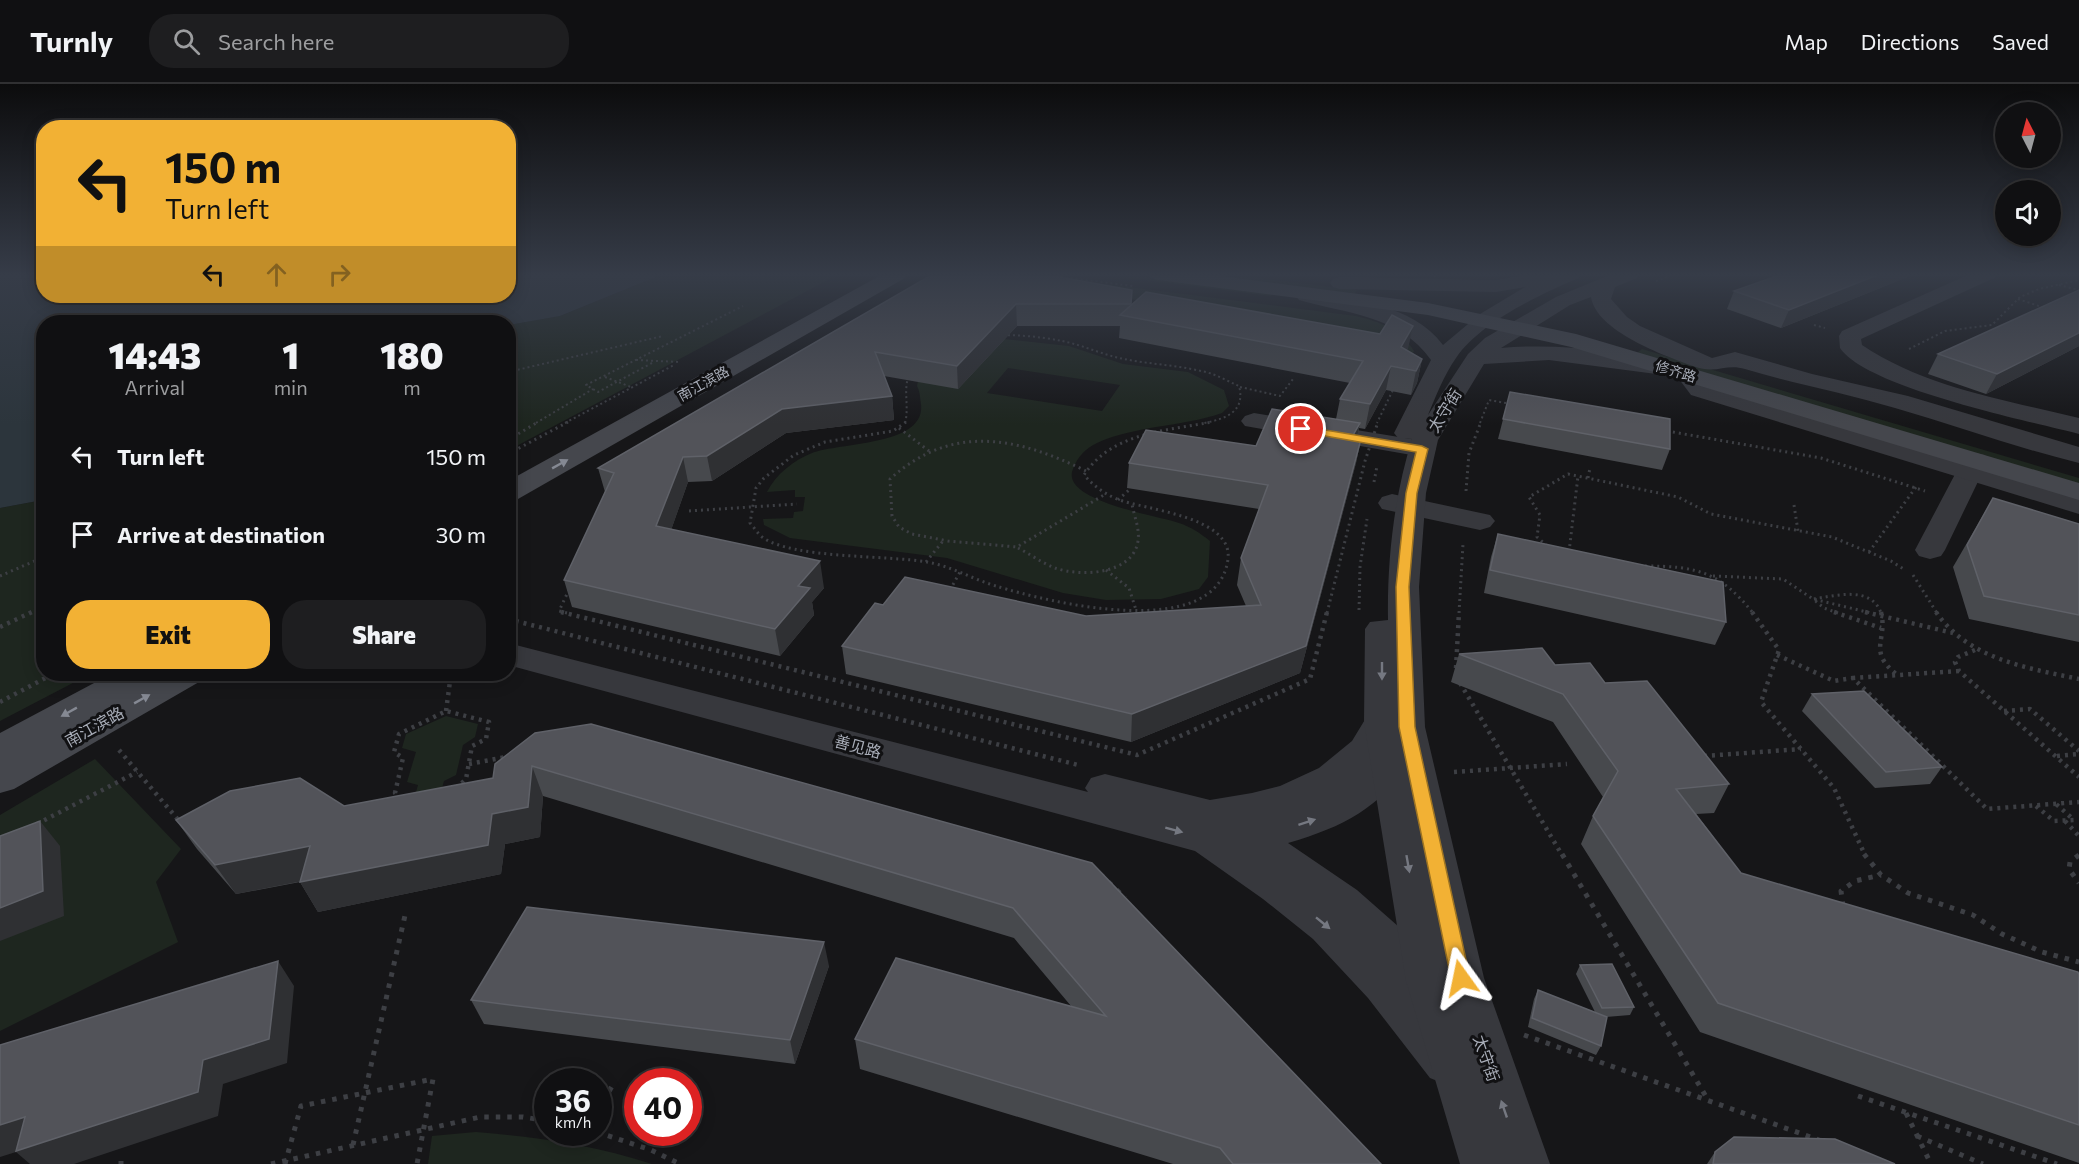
<!DOCTYPE html>
<html lang="en">
<head>
<meta charset="utf-8">
<style>
  :root { --surface:#101012; --page:#1e1e20; --text:#f1f3f6; --muted:#9c9d9f; --line:#303032; --accent:#f2b134 }
  body { margin:0; font-family:Commissioner,"Noto Sans SC",sans-serif; background:var(--page); color:var(--text); height:100vh; display:flex; flex-direction:column; font-size:22px; white-space:nowrap }
  * { box-sizing:border-box; margin:0 }
  p { font-size:20px; color:var(--muted) }
  .icon { flex:none; width:33px; height:33px; fill:none; stroke:currentColor; stroke-width:2; stroke-linecap:round; stroke-linejoin:round }
  .map { position:relative; flex:1; overflow:hidden }
  .sheet { position:absolute; left:36px; top:231px; width:480px; height:366px; display:flex; flex-direction:column; background:var(--surface); border-radius:24px; box-shadow:0 3px 15px #0003,0 0 0 2px var(--line) }
  .sheet>* { flex:none }
  .banner { position:absolute; left:36px; top:36px; width:480px; height:183px; border-radius:24px; box-shadow:0 3px 15px #0003,0 0 0 2px var(--line); background:#f2b134; color:#111; overflow:hidden }
  .needle { width:39px; rotate:354deg }
  .buttons { position:absolute; left:1995px; top:18px; display:grid; gap:12px }
  .buttons a { display:grid; place-items:center; width:66px; height:66px; border-radius:50%; background:var(--surface); box-shadow:0 3px 15px #0003,0 0 0 2px var(--line); font-size:30px }
  .speed { position:absolute; left:534px; top:984px; display:flex; gap:12px; font-size:30px; font-weight:700; text-align:center }
  .speed>* { display:grid; place-content:center; width:78px; height:78px; border-radius:50%; background:var(--surface); box-shadow:0 3px 15px #0003,0 0 0 2px var(--line); line-height:1 }
  .speed small { font-size:15px; font-weight:400 }
  .speed .limit { border:9px solid #d22; background:#fff; color:#111 }
  .pin { position:absolute; display:grid; place-items:center; width:51px; height:51px; color:#fff; margin:-26px; border:3px solid #fff; border-radius:50%; box-shadow:0 2px 6px #0007 }
  .me { position:absolute; width:66px; margin:-33px; rotate:348deg; stroke-linejoin:round; filter:drop-shadow(0 0 4px #0008) }
  .turn { display:flex; align-items:center; gap:21px; height:126px; padding:0 30px; font-size:27px }
  .turn .icon { width:78px; height:78px; stroke-width:2.5 }
  .turn b { display:block; font-size:42px; line-height:51px }
  .lanes { display:flex; align-items:center; height:57px; padding:0 30px; background:#0003; justify-content:center; gap:30px; direction:ltr }
  .lanes .off { opacity:.35 }
  .eta { display:flex; justify-content:space-evenly; align-items:center; height:102px; text-align:center }
  .eta b { font-size:36px; font-weight:800; line-height:42px }
  .button { display:flex; gap:12px; margin-top:auto; padding:12px 30px }
  .button a { flex:1; height:69px; border-radius:24px; background:var(--accent); color:#111; font-size:24px; font-weight:800; line-height:69px; text-align:center }
  .button a+a { background:var(--page); color:var(--text) }
  ul { padding:0; list-style:none }
  li { display:flex; align-items:center; gap:18px; height:78px; padding:0 30px }
  li div { flex:1 }
  li b { display:block; font-size:22px }
  li em { font-style:normal }
  header { display:flex; align-items:center; gap:36px; box-sizing:border-box; height:84px; padding:0 30px; background:var(--surface); border-bottom:2px solid var(--line) }
  header strong { font-size:28px }
  nav { display:flex; gap:33px; margin-inline-start:auto; font-size:21px }
  .search { width:420px; height:54px; background:var(--page); display:flex; align-items:center; gap:15px; box-sizing:border-box; padding:0 21px; border-radius:24px; color:var(--muted); font-size:22px }
  .map>svg:first-child { display:block }
  .green { fill:#1e261f; fill-rule:evenodd }
  .water { fill:#2c353c }
  .lines { fill:none; stroke-linecap:round; stroke-linejoin:round }
  .path-far3 { stroke:#3d3f44; stroke-width:2; stroke-dasharray:2 3; stroke-linecap:butt }
  .path-far2 { stroke:#3d3f44; stroke-width:3; stroke-dasharray:2 4; stroke-linecap:butt }
  .path-far1 { stroke:#3d3f44; stroke-width:4.5; stroke-dasharray:3 5; stroke-linecap:butt }
  .path { stroke:#3d3f44; stroke-width:5; stroke-dasharray:4.5 7; stroke-linecap:butt }
  .minor { fill:#37383d; fill-rule:evenodd }
  .tertiary { fill:#37383d; fill-rule:evenodd }
  .secondary { fill:#45474d; fill-rule:evenodd }
  .wall { fill:#47494d }
  .shaded-wall { fill:#2f3033 }
  .building { fill:#525359; stroke:#5f6168; stroke-width:1.5 }
  .oneway { fill:#858993 }
  .oneway2 { fill:#757881 }
  .route { fill:#f2b134; stroke:#9d7322; stroke-width:1.5 }
  .labels { text-anchor:middle; dominant-baseline:central; stroke-width:6; stroke-linejoin:round; paint-order:stroke }
  .far-street-label { font-size:14px; fill:#a8adb8; stroke:#111113 }
  .street-label { font-size:16px; fill:#a8adb8; stroke:#111113 }
</style>
</head>
<body>
<header>
<strong>Turnly</strong>
<div class="search"><svg class="icon" aria-label="search" viewBox="0 0 24 24"><circle cx="10" cy="10" r="6"/><path d="M15 15l6 6"/></svg>Search here</div>
<nav><a>Map</a><a>Directions</a><a>Saved</a></nav>
</header>
<div class="map">
<svg width="2079" height="1080" viewBox="0 0 2079 1080">
  <rect width="100%" height="100%" fill="#161618"/>
  <g class="green">
    <path d="M663 190H839L509 366 508 241 560 232Z"/>
    <path d="M1027 190 1356 232C1380 238 1401 245 1414 267L1409 277 1113 211 938 191Z"/>
    <path d="M1097 190H1125L1273 209 1271 212Z"/>
    <path d="M1192 190H1225L1357 206 1355 210Z"/>
    <path d="M995 254 1069 262 1123 280 1188 288 1224 306 1229 322 1222 329C1182 343 1137 341 1097 359 1085 365 1078 372 1073 385 1059 417 1160 432 1179 439 1191 443 1200 449 1210 457L1208 493 1199 505 1161 515 1106 516 1063 509 947 474 790 454 764 441 763 435 793 434 794 428 803 427 805 413H795V406L767 408C776 390 794 376 812 369 841 358 926 362 921 320 920 313 920 308 917 302L919 292ZM1008 284 1120 301 1102 327 987 309Z"/>
    <path d="M1642 265 2079 394V400L1637 269Z"/>
    <path d="M43 416 44 590H90L0 637V424Z"/>
    <path d="M446 632 478 640 475 653 463 661 456 691 444 697 442 704 416 708 418 701 407 698 416 668 402 664 406 650Z"/>
    <path d="M95 675 181 765 156 798 178 858 0 947V731Z"/>
    <path d="M476 1048C537 1053 593 1061 652 1080H428L432 1052Z"/>
  </g>
  <path class="water" d="M0 190H43L44 212H508L509 190H663L560 232 509 241 508 238H44L43 416 0 424Z"/>
  <g class="lines">
    <g class="path-far3">
      <path d="M1036 190 1133 202"/>
      <path d="M1656 197 1675 190"/>
      <path d="M2059 201 2079 206"/>
      <path d="M2018 215 2045 224"/>
      <path d="M1814 241 1825 244"/>
      <path d="M1909 265 1945 247 1992 241 2020 213 2039 205 2079 196"/>
      <path d="M636 276 680 278"/>
      <path d="M652 279 598 308 586 301 743 222"/>
      <path d="M508 288 663 252"/>
      <path d="M605 293 631 303"/>
      <path d="M1240 303 1280 312 1293 295"/>
      <path d="M536 339 593 305"/>
      <path d="M565 339 674 281"/>
      <path d="M712 339 926 211 1059 210 1381 271 1403 285 1377 339"/>
      <path d="M905 339C910 322 901 301 912 286 944 244 1017 248 1062 257 1083 261 1103 271 1124 275 1149 280 1175 281 1201 287 1214 289 1227 297 1239 302 1246 328 1225 335 1204 339"/>
      <path d="M1480 339 1489 316 1511 320"/>
    </g>
    <g class="path-far2">
      <path d="M906 338 893 347 825 358 794 371 764 394 756 404 750 439C754 443 757 449 762 453 792 475 887 471 927 478 951 482 972 495 996 502 1047 518 1217 560 1228 475 1233 432 1144 426 1117 415 1103 409 1094 402 1084 391 1112 348 1166 347 1212 338"/>
      <path d="M899 344 929 367"/>
      <path d="M1667 347 1821 374 1925 407"/>
      <path d="M508 356 538 338"/>
      <path d="M508 370 568 338"/>
      <path d="M1086 387C1017 353 952 339 890 395L892 432 899 443 912 450 948 457 1017 463 1104 411"/>
      <path d="M1588 394 1590 384"/>
      <path d="M1374 398 1377 382"/>
      <path d="M1466 407 1469 369 1481 338"/>
      <path d="M1118 416 1129 406"/>
      <path d="M1794 421 1798 447"/>
      <path d="M689 427 797 420"/>
      <path d="M1547 462 1537 453 1540 431 1529 413 1568 390 1678 413 1711 430 1832 453 1891 477 1905 486"/>
      <path d="M1018 464C1030 470 1042 479 1055 484 1080 493 1133 491 1138 457 1140 445 1134 432 1132 420"/>
      <path d="M1569 468 1578 392"/>
      <path d="M1869 468 1916 403"/>
      <path d="M926 478 943 457"/>
      <path d="M1645 482C1697 482 1720 488 1753 529"/>
      <path d="M1106 486 1129 504 1136 526"/>
      <path d="M1913 491 1937 529"/>
      <path d="M0 492 44 473"/>
      <path d="M1713 492 1783 495 1813 515 1871 529"/>
      <path d="M950 506 960 488"/>
      <path d="M1359 526 1360 483 1367 435"/>
      <path d="M29 529 44 522"/>
      <path d="M567 529 559 527 622 393 714 338"/>
      <path d="M1327 529 1365 377 1378 338"/>
      <path d="M1459 529 1463 460"/>
      <path d="M1838 529 1824 524 1813 515C1835 512 1871 501 1881 529"/>
    </g>
    <g class="path-far1">
      <path d="M561 528 1137 671 1310 595 1327 528"/>
      <path d="M1752 528 1779 566 1761 618 1834 704 1865 771"/>
      <path d="M1834 528 1881 544"/>
      <path d="M1865 528 1953 549"/>
      <path d="M1881 528C1888 556 1867 566 1896 590"/>
      <path d="M1936 528C1968 575 2027 584 2079 595"/>
      <path d="M508 535 1078 681"/>
      <path d="M0 543 32 528"/>
      <path d="M1975 566 1958 573 1955 578 1959 587 2079 693"/>
      <path d="M1777 571 1834 597 1853 594"/>
      <path d="M1456 584 1459 528"/>
      <path d="M1959 587 1853 594 1987 725 2079 718"/>
      <path d="M1460 599 1562 771"/>
      <path d="M0 618 53 590"/>
      <path d="M446 627 451 590"/>
      <path d="M2004 627 2030 625 2079 667"/>
      <path d="M119 666 180 738"/>
      <path d="M1704 672 1801 665"/>
      <path d="M2057 672 2079 670"/>
      <path d="M469 680 506 673"/>
      <path d="M1454 688 1567 680"/>
      <path d="M401 715 395 709 403 674 394 668 399 650 446 627 489 638 486 655 472 662 466 695 457 704"/>
      <path d="M2036 722 2054 737 2074 736 2056 720"/>
      <path d="M2065 737 2079 752"/>
      <path d="M37 740 137 688"/>
    </g>
    <g class="path">
      <path d="M1562 770 1708 1016"/>
      <path d="M1864 770 1881 791 1908 809 1973 831 2002 850 2042 868 2079 878"/>
      <path d="M2079 771 2070 778 2069 785 2079 799"/>
      <path d="M1100 790 1125 814"/>
      <path d="M1843 822 1841 807 1855 797 1881 791"/>
      <path d="M1524 951 1819 1056"/>
      <path d="M1858 1012 2057 1080"/>
      <path d="M598 1027 612 1002"/>
      <path d="M1906 1029 1931 1080"/>
      <path d="M597 1048 651 1066 680 1080"/>
      <path d="M1917 1052 1983 1080"/>
      <path d="M353 1061 406 827"/>
      <path d="M121 1077V1080"/>
      <path d="M271 1080 480 1033H523L548 1037"/>
      <path d="M285 1080 301 1022 433 995 417 1080"/>
    </g>
    <g class="minor">
      <path d="M1970 190H1997L1994 194 1861 255 1862 261C1926 304 2006 316 2079 334V350C2029 337 1867 304 1840 264L1839 252 1842 247Z"/>
      <path d="M1254 329 1423 357 1432 359 1436 365 1432 371 1423 373 1245 342 1241 337 1245 332Z"/>
      <path d="M1975 369 1985 371 1988 377 1945 466 1941 472 1930 475 1919 472 1915 466 1962 377 1965 371Z"/>
      <path d="M1392 410 1490 431 1495 437 1490 443 1480 446 1382 425 1378 419 1382 413Z"/>
      <path d="M508 559 1088 708 1085 704 1091 694 1105 690 1210 716 1252 709 1280 702 1319 684 1352 657 1369 629 1382 625 1395 629 1400 638 1393 653 1400 651 1413 655 1419 664C1386 720 1350 741 1288 759L1357 806 1449 887 1456 901 1449 915 1430 920 1464 962 1472 978 1464 994 1447 1001 1430 994 1368 914 1313 855 1263 815 1195 767 508 581Z"/>
    </g>
    <g class="tertiary">
      <path d="M1533 190 1548 192 1582 190 1579 194C1540 210 1480 239 1456 274 1444 291 1436 312 1428 331L1468 270 1485 254 1556 213 1612 190H1640L1637 194 1615 203 1611 215 1627 233 1640 242 1712 274 1735 268 1812 290 1908 312 2079 363V379C2017 364 1957 342 1895 324 1846 309 1795 300 1745 285 1725 279 1717 291 1693 282 1665 272 1596 247 1591 213L1570 221 1501 264C1556 259 1618 266 1672 279L1676 284 1672 289 1664 291 1549 276 1484 280 1438 356 1426 409 1419 503 1425 643 1484 894 1550 1080H1460L1406 897 1364 638 1365 545 1370 538 1388 536C1387 476 1394 413 1412 355L1398 354 1394 349 1431 276C1399 231 1348 230 1299 216L1296 212 1299 208 1306 206C1352 217 1412 219 1443 261L1480 230 1525 203 1496 208 1340 205 1333 203 1330 199 1333 195 1340 193 1496 196Z"/>
      <path d="M1688 284 1696 286 1709 301 2079 412V430L1691 311 1676 291 1680 286Z"/>
    </g>
    <g class="secondary">
      <path d="M883 190H908L905 194 518 415 508 417V397Z"/>
      <path d="M1148 190H1205L1428 219 1576 250 2079 399V416L1571 263 1428 231 1158 196 1151 194Z"/>
      <path d="M111 590H155L153 594 161 590H204L199 598 14 705 0 709V649Z"/>
    </g>
  </g>
  <g class="wall">
    <path d="M1419 190H1438L1436 193Z"/>
    <path d="M1915 190 1781 244 1727 225 1734 207Z"/>
    <path d="M928 193 1132 206 1131 221 1380 250 1413 242 1407 266 1422 275 1417 299 1411 311 1386 306 1365 345 1359 344 1357 354 1361 355 1356 379 1300 589 1131 658 846 590 842 562 883 521 1086 532 1246 522 1237 501 1241 474 1259 425 1127 404 1129 379 1256 362 1336 335 1340 315 1350 299 1119 254 1120 242H1017L958 305 884 292 892 312 894 336 786 349 712 397 688 398 671 446 824 504 812 518 814 531 780 572 572 523 564 496 605 408 598 384Z"/>
    <path d="M2079 206V262L1986 310 1928 290 1938 270Z"/>
    <path d="M1510 308 1670 365 1662 386 1498 355Z"/>
    <path d="M1993 414 2079 440V558L1969 535 1953 483Z"/>
    <path d="M1498 450 1726 538 1715 561 1484 509 1491 473Z"/>
    <path d="M1459 570 1555 581 1605 599 1729 700 1714 729 1696 730 1741 789 2079 891V1079L1700 948 1581 760 1593 732 1603 713 1553 638 1451 598Z"/>
    <path d="M1812 610 1942 683 1930 700 1875 704 1802 627Z"/>
    <path d="M535 649 1092 779 1381 1080H1173L860 985 855 955 1071 922 1014 854 543 712 540 753 505 760 501 790 318 828 300 798 236 810 197 765 176 736 344 722 493 694Z"/>
    <path d="M1580 881 1634 923 1630 931 1606 933 1601 962 1596 971 1528 943 1534 915 1538 906 1595 928 1576 890Z"/>
    <path d="M829 882 795 980 484 940 471 916Z"/>
    <path d="M1715 1068 1895 1080H1707Z"/>
  </g>
  <g class="shaded-wall">
    <path d="M1880 190H1915L1781 244 1789 226Z"/>
    <path d="M1016 220 1017 242 958 305 957 282Z"/>
    <path d="M1413 242 1408 265 1398 283 1401 263Z"/>
    <path d="M2079 249V262L1986 310 1997 290Z"/>
    <path d="M1422 275 1417 299 1411 311 1416 287Z"/>
    <path d="M1391 282 1386 306 1365 345 1370 320Z"/>
    <path d="M892 312 894 336 786 349 712 397 707 372 782 325Z"/>
    <path d="M1360 339 1355 363 1352 353Z"/>
    <path d="M1361 355 1356 379 1300 589 1131 658 1132 630 1306 562Z"/>
    <path d="M683 373 688 398 663 469 656 442Z"/>
    <path d="M820 477 824 504 812 518 814 531 780 572 775 545 798 502Z"/>
    <path d="M532 682 543 712 540 753 505 760 501 790 318 828 300 798 492 730Z"/>
    <path d="M40 737 60 762 64 832 0 857V824Z"/>
    <path d="M310 762 328 792 236 810 215 781Z"/>
    <path d="M824 858 829 882 795 980 790 956Z"/>
    <path d="M278 877 294 902 287 979 223 1000 218 1032 74 1080H30L16 1068 0 1073V1041L203 976Z"/>
  </g>
  <g class="building">
    <path d="M1782 190H1880L1789 226 1734 207Z"/>
    <path d="M928 193H1059L1132 206 1131 220H1016L957 282 875 268 892 312 782 325 707 372 683 373 656 442 820 477 798 502 810 504 775 545 564 496 614 389 598 384Z"/>
    <path d="M2079 206V249L1997 290 1938 270Z"/>
    <path d="M1146 208 1380 250 1392 231 1413 242 1401 263 1422 275 1416 287 1391 282 1370 320 1340 315 1363 277 1120 231Z"/>
    <path d="M1510 308 1670 335V365L1503 335Z"/>
    <path d="M1272 325 1360 339 1352 353 1361 355 1306 562 1132 630 842 562 875 519 883 521 905 493 1086 532 1261 521 1241 474 1268 401 1129 379 1146 346 1256 362Z"/>
    <path d="M1993 414 2079 440V531L1984 512 1967 461Z"/>
    <path d="M1498 450 1723 498 1726 538 1490 486Z"/>
    <path d="M1542 564 1555 581 1590 579 1605 599 1647 597 1729 700 1676 705 1741 789 2078 888 2079 891V1041L1718 919 1593 732 1618 687 1563 610 1459 570Z"/>
    <path d="M1864 607 1942 683 1886 688 1812 610Z"/>
    <path d="M591 640 1092 779 1381 1080H1233L1220 1064 855 955 896 874 1106 932 1013 824 532 682 528 723 492 730 488 761 300 798 310 762 215 781 176 736 230 707 300 694 344 722 493 694 495 680 535 649Z"/>
    <path d="M40 737 43 807 0 824V752Z"/>
    <path d="M527 823 824 858 790 956 471 916Z"/>
    <path d="M278 877 269 955 203 976 198 1008 16 1067 25 1033 0 1041V961Z"/>
    <path d="M1612 880 1634 923 1602 924 1580 881Z"/>
    <path d="M1538 906 1607 933 1601 962 1532 934Z"/>
    <path d="M1734 1053 1835 1055 1895 1080H1713L1715 1068Z"/>
  </g>
  <defs><path id="oneway-solid" d="M-6-.8H1V-3.2L6.5 0L1 3.2V.8H-6Z" transform="scale(1.5)"/></defs>
  <g class="oneway">
    <use href="#oneway-solid" transform="translate(560 380) rotate(-29)"/>
    <use href="#oneway-solid" transform="translate(142 615) rotate(-29)"/>
    <use href="#oneway-solid" transform="translate(69 628) rotate(151)"/>
  </g>
  <g class="oneway2">
    <use href="#oneway-solid" transform="translate(1382 587) rotate(90)"/>
    <use href="#oneway-solid" transform="translate(1307 738) rotate(-18)"/>
    <use href="#oneway-solid" transform="translate(1174 746) rotate(15)"/>
    <use href="#oneway-solid" transform="translate(1408 780) rotate(80)"/>
    <use href="#oneway-solid" transform="translate(1323 839) rotate(39)"/>
    <use href="#oneway-solid" transform="translate(1504 1025) rotate(-109)"/>
  </g>
  <linearGradient id="sky" x2="0" y2="1"><stop stop-color="#0c0c0d"/><stop offset="0.56" stop-color="#363c48"/><stop offset="1" stop-color="#363c48" stop-opacity="0"/></linearGradient>
  <rect width="2079" height="341" fill="url(#sky)"/>
  <path class="route" d="M1301 342 1422 362 1428 365 1417 409 1409 503 1415 643 1470 894 1467 900 1461 902 1454 900 1451 894 1399 643 1396 503 1406 409 1416 368 1297 347V343Z"/>
  <g class="labels">
    <g class="far-street-label">
      <text transform="translate(1676 287) rotate(17)">修齐路</text>
      <text transform="translate(703 299) rotate(-29)">南江滨路</text>
    </g>
    <g class="street-label">
      <text transform="translate(1444 326) rotate(-58)">太守街</text>
      <text transform="translate(94 642) rotate(-29)">南江滨路</text>
      <text transform="translate(858 662) rotate(15)">善见路</text>
      <text transform="translate(1487 974) rotate(71)">太守街</text>
    </g>
  </g>
</svg>
<div class="buttons">
<a><svg class="needle" viewBox="-14 -14 28 28"><path d="M0-13l5 13h-10z" fill="#e53935"/><path d="M0 13l5-13h-10z" fill="#9c9d9f"/></svg></a>
<a><svg class="icon" aria-label="sound" viewBox="0 0 24 24"><path d="M4 9h4l5-4v14l-5-4H4zM17 9q2 3 0 6"/></svg></a>
</div>
<div class="speed"><div>36<small>km/h</small></div><div class="limit">40</div></div>
<div class="pin" style="left:1301px;top:345px;background:#d93025"><svg class="icon" aria-label="arrive" viewBox="0 0 24 24"><path d="M6 21V4h12l-3 4 3 4H6"/></svg></div>
<svg class="me" style="left:1461px;top:894px" viewBox="-20 -20 40 40"><path d="M0-17L14 15 0 8-14 15z" fill="#f2b134" stroke="#fff" stroke-width="4"/></svg>
<div class="banner">
<div class="turn"><svg class="icon" aria-label="left" viewBox="0 0 24 24"><path d="M17 20v-9H6M10 6l-5 5 5 5"/></svg><div><b>150 m</b>Turn left</div></div>
<div class="lanes"><svg class="icon" aria-label="left" viewBox="0 0 24 24"><path d="M17 20v-9H6M10 6l-5 5 5 5"/></svg><svg class="icon off" aria-label="ahead" viewBox="0 0 24 24"><path d="M12 20V5M6 11l6-6 6 6"/></svg><svg class="icon off" aria-label="right" viewBox="0 0 24 24"><path d="M7 20v-9h11M14 6l5 5-5 5"/></svg></div>
</div>
<section class="sheet">
<div class="eta">
<div><b>14:43</b><p>Arrival</p></div>
<div><b>1</b><p>min</p></div>
<div><b>180</b><p>m</p></div>
</div>
<ul>
<li><svg class="icon" aria-label="left" viewBox="0 0 24 24"><path d="M17 20v-9H6M10 6l-5 5 5 5"/></svg><div><b>Turn left</b></div><em>150 m</em></li>
<li><svg class="icon" aria-label="arrive" viewBox="0 0 24 24"><path d="M6 21V4h12l-3 4 3 4H6"/></svg><div><b>Arrive at destination</b></div><em>30 m</em></li>
</ul>
<div class="button"><a>Exit</a><a>Share</a></div>
</section>
</div>
</body>
</html>
